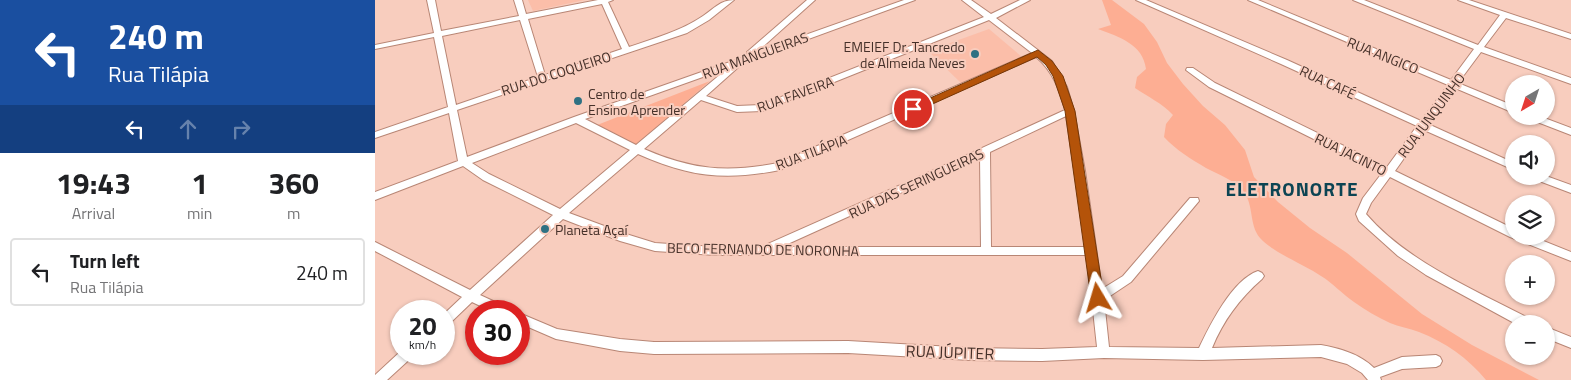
<!DOCTYPE html>
<html lang="en">
<head>
<meta charset="utf-8">
<style>
  :root { --surface:#fff; --page:#f6f6f6; --text:#202124; --muted:#757577; --line:#e0e0e0 }
  body { margin:0; font-family:"Titillium Web",sans-serif; background:var(--page); color:var(--text); height:100vh; display:flex; flex-direction:column; font-size:19px; white-space:nowrap }
  * { box-sizing:border-box; margin:0 }
  p { font-size:16px; color:var(--muted) }
  .icon { flex:none; width:28px; height:28px; fill:none; stroke:currentColor; stroke-width:2; stroke-linecap:round; stroke-linejoin:round }
  .map { position:relative; flex:1; overflow:hidden }
  .panel { display:flex; flex-direction:column; background:var(--surface); width:375px }
  .panel>* { flex:none }
  .top-card { background:#1a4fa0; color:#fff; overflow:hidden }
  .needle { width:32px; rotate:219deg }
  .tools { position:absolute; left:1130px; top:75px; display:grid; gap:10px }
  .tools a { display:grid; place-items:center; width:50px; height:50px; border-radius:50%; background:var(--surface); box-shadow:0 1px 4px #0004; font-size:25px }
  .speed { position:absolute; left:15px; top:300px; display:flex; gap:10px; font-size:25px; font-weight:700; text-align:center }
  .speed>* { display:grid; place-content:center; width:65px; height:65px; border-radius:50%; background:var(--surface); box-shadow:0 1px 4px #0004; line-height:1 }
  .speed small { font-size:12px; font-weight:400 }
  .speed .limit { border:8px solid #d22; background:#fff; color:#111 }
  .pin { position:absolute; display:grid; place-items:center; width:42px; height:42px; color:#fff; margin:-21px; border:2px solid #fff; border-radius:50%; box-shadow:0 1px 5px #0007 }
  .me { position:absolute; width:55px; margin:-28px; rotate:353deg; stroke-linejoin:round; filter:drop-shadow(0 0 4px #0008) }
  .turn { display:flex; align-items:center; gap:18px; height:105px; padding:0 25px; font-size:22px }
  .turn .icon { width:65px; height:65px; stroke-width:2.5 }
  .turn b { display:block; font-size:35px; line-height:42px }
  .lanes { display:flex; align-items:center; height:48px; padding:0 25px; background:#0003; justify-content:center; gap:25px; direction:ltr }
  .lanes .off { opacity:.35 }
  .eta { display:flex; justify-content:space-evenly; align-items:center; height:85px; text-align:center }
  .eta b { font-size:30px; font-weight:700; line-height:35px }
  ul { padding:0; list-style:none }
  li { display:flex; align-items:center; gap:15px; height:68px; margin:0 10px 8px; padding:0 15px; border:2px solid var(--line); border-radius:5px }
  li div { flex:1 }
  li b { display:block; font-size:19px }
  li em { font-style:normal }
  main { display:flex; flex:1; min-height:0 }
  .map>svg:first-child { display:block }
  .built { fill:#fbbea9 }
  .green { fill:#fdae93 }
  .lines { fill:none; stroke-linecap:round; stroke-linejoin:round }
  .minor-casing { stroke:#b88675; stroke-width:2 }
  .minor { fill:#fff; fill-rule:evenodd }
  .route { fill:#b45309; stroke:#753606 }
  .poi-dot { fill:#2f7183; stroke:#f8cdbe; stroke-width:2 }
  .labels { text-anchor:middle; dominant-baseline:central; stroke-width:4; stroke-linejoin:round; paint-order:stroke }
  .poi-label { font-size:14px; fill:#453029; stroke:#f8cdbe; text-anchor:start }
  .street-label { font-size:14px; fill:#453029; stroke:#f8cdbe }
  .near-street-label { font-size:16px; fill:#453029; stroke:#f8cdbe }
  .district-label { font-size:19px; font-weight:bold; letter-spacing:1px; fill:#0c4453; stroke:#f8cdbe }
</style>
</head>
<body>
<main>
<section class="panel">
<div class="top-card">
<div class="turn"><svg class="icon" aria-label="left" viewBox="0 0 24 24"><path d="M17 20v-9H6M10 6l-5 5 5 5"/></svg><div><b>240 m</b>Rua Tilápia</div></div>
<div class="lanes"><svg class="icon" aria-label="left" viewBox="0 0 24 24"><path d="M17 20v-9H6M10 6l-5 5 5 5"/></svg><svg class="icon off" aria-label="ahead" viewBox="0 0 24 24"><path d="M12 20V5M6 11l6-6 6 6"/></svg><svg class="icon off" aria-label="right" viewBox="0 0 24 24"><path d="M7 20v-9h11M14 6l5 5-5 5"/></svg></div>
</div>
<div class="eta">
<div><b>19:43</b><p>Arrival</p></div>
<div><b>1</b><p>min</p></div>
<div><b>360</b><p>m</p></div>
</div>
<ul>
<li><svg class="icon" aria-label="left" viewBox="0 0 24 24"><path d="M17 20v-9H6M10 6l-5 5 5 5"/></svg><div><b>Turn left</b><p>Rua Tilápia</p></div><em>240 m</em></li>
</ul>
</section>
<div class="map">
<svg width="1196" height="380" viewBox="0 0 1196 380">
  <rect width="100%" height="100%" fill="#f8cdbe"/>
  <g class="built">
    <path d="M153 0H210L158 11Z"/>
    <path d="M614 29 647 57 586 83 553 51Z"/>
  </g>
  <g class="green">
    <path d="M727 0H737L769 24 782 42 792 63 808 84 828 106 850 125 870 150 879 177 903 202 935 228 972 253 1047 314 1097 345 1164 380H1111C1093 358 1070 342 1044 332 1034 328 1024 327 1015 323 1002 317 990 310 979 302 967 294 958 283 946 276 930 265 897 252 885 238 874 225 879 206 869 192 860 180 844 175 831 168 816 159 801 150 789 137L791 124 798 115C787 103 773 97 760 88L762 77 771 69C768 44 744 37 723 29L736 25Z"/>
    <path d="M335 81 261 145 217 127Z"/>
  </g>
  <g class="lines">
    <defs>
      <g id="minor">
        <path d="M52 0H60L66 31 144 16 139 0H147L151 14 223 0H238L233 2 254 47C280 38 306 31 328 16 339 9 345 0 359 0L334 20 312 33 82 110 92 157 199 117 372 56V52L432 0H440L382 52 529 0H540L368 63 331 96 362 106 386 105 609 17 587 0H596L616 14 645 0H655L621 18 677 61 692 87 699 111 710 171 727 289 748 276 815 198H823L824 201 756 282 729 300 734 347 824 348C835 325 857 280 883 271L887 273 889 276 887 279C864 299 848 321 837 348L946 345C964 348 985 354 999 368L1027 357 1061 355 1065 357 1067 361 1065 365 1061 367 1027 369 1005 377 1006 380H993L987 373 972 364 946 357 828 360 729 358 667 361 595 360 473 353 279 354 245 351 181 339 144 323V313L182 329 245 339 279 342 473 341 595 348 667 349 722 347 712 255H340L280 251 245 241 188 219 105 295 131 307 133 311H116L97 302 73 325 69 326V314L87 297 0 251V242L95 290 178 215 108 180 88 166 0 200V192L83 161 74 113 0 138V132L73 107 59 37 0 49V45L59 33ZM227 4 247 49 170 75 153 19ZM145 20 163 77 81 105 67 36ZM614 20 657 53 403 163C352 173 317 170 269 149L326 100 362 112 387 111ZM661 57C678 71 684 89 690 110L537 180 386 247H340L280 243 251 234 194 213 263 154C315 177 350 181 405 170ZM353 68 261 145 210 119ZM691 116 711 247H616L615 152ZM201 123 255 150 185 209 114 174 97 163ZM605 157 606 247H406Z"/>
        <path d="M761 0H771L912 60 1046 121 1073 85 873 0H883L1076 80 1099 49 978 0H989L1103 45 1125 15 1083 0H1094L1196 34V39L1131 18 1109 47 1196 78V84L1106 52 1083 83 1139 106V113L1080 88 1053 124 1139 163V170L1049 130 1020 171 1139 229V236H1156L1196 252V261L1135 237 1015 177 996 203 991 214C1032 262 1102 291 1157 320L1159 324H1141L1051 275 1023 256 984 221 981 214 988 198 1007 173 834 87 811 70 812 68H818L840 83 1012 167 1042 126 906 64Z"/>
        <path d="M1151 116H1164L1196 128V135L1152 118Z"/>
        <path d="M1157 176H1171L1196 185V193L1159 179Z"/>
        <path d="M1171 327 1196 337V348L1171 338Z"/>
        <path d="M26 351V354H38L36 358 12 380H0V375Z"/>
      </g>
    </defs>
    <use href="#minor" class="minor-casing"/>
    <use href="#minor" class="minor"/>
  </g>
  <path class="route" d="M663 50 677 61 688 76 700 111 729 298 727 302 723 304 718 302 716 298 690 111 678 76 671 65 662 57 542 111H535L533 109 535 107Z"/>
  <g class="poi-dot">
    <circle cx="600" cy="54" r="5"/>
    <circle cx="203" cy="101" r="5"/>
    <circle cx="170" cy="229" r="5"/>
  </g>
  <g class="labels">
    <g class="poi-label">
      <text x="590" y="46" text-anchor="end">EMEIEF Dr. Tancredo<tspan x="590" dy="16">de Almeida Neves</tspan></text>
      <text x="213" y="93">Centro de<tspan x="213" dy="16">Ensino Aprender</tspan></text>
      <text x="180" y="229">Planeta Açaí</text>
    </g>
    <g class="street-label">
      <text transform="translate(380 55) rotate(-20)">RUA MANGUEIRAS</text>
      <text transform="translate(1008 55) rotate(22)">RUA ANGICO</text>
      <text transform="translate(181 73) rotate(-18)">RUA DO COQUEIRO</text>
      <text transform="translate(953 82) rotate(25)">RUA CAFÉ</text>
      <text transform="translate(420 94) rotate(-20)">RUA FAVEIRA</text>
      <text transform="translate(1056 115) rotate(-53)">RUA JUNQUINHO</text>
      <text transform="translate(436 152) rotate(-21)">RUA TILÁPIA</text>
      <text transform="translate(976 154) rotate(26)">RUA JACINTO</text>
      <text transform="translate(541 183) rotate(-25)">RUA DAS SERINGUEIRAS</text>
      <text transform="translate(388 249) rotate(1)">BECO FERNANDO DE NORONHA</text>
    </g>
    <g class="near-street-label">
      <text transform="translate(575 352) rotate(2)">RUA JÚPITER</text>
    </g>
    <g class="district-label">
      <text x="917" y="188">ELETRONORTE</text>
    </g>
  </g>
</svg>
<div class="tools">
<a><svg class="needle" viewBox="-14 -14 28 28"><path d="M0-13l5 13h-10z" fill="#e53935"/><path d="M0 13l5-13h-10z" fill="#757577"/></svg></a>
<a><svg class="icon" aria-label="sound" viewBox="0 0 24 24"><path d="M4 9h4l5-4v14l-5-4H4zM17 9q2 3 0 6"/></svg></a>
<a><svg class="icon" aria-label="layers" viewBox="0 0 24 24"><path d="M12 4l9 5-9 5-9-5zM3 14l9 5 9-5"/></svg></a>
<a>+</a>
<a>−</a>
</div>
<div class="speed"><div>20<small>km/h</small></div><div class="limit">30</div></div>
<div class="pin" style="left:538px;top:109px;background:#d93025"><svg class="icon" aria-label="arrive" viewBox="0 0 24 24"><path d="M6 21V4h12l-3 4 3 4H6"/></svg></div>
<svg class="me" style="left:723px;top:298px" viewBox="-20 -20 40 40"><path d="M0-17L14 15 0 8-14 15z" fill="#b45309" stroke="#fff" stroke-width="4"/></svg>
</div>
</main>
</body>
</html>
